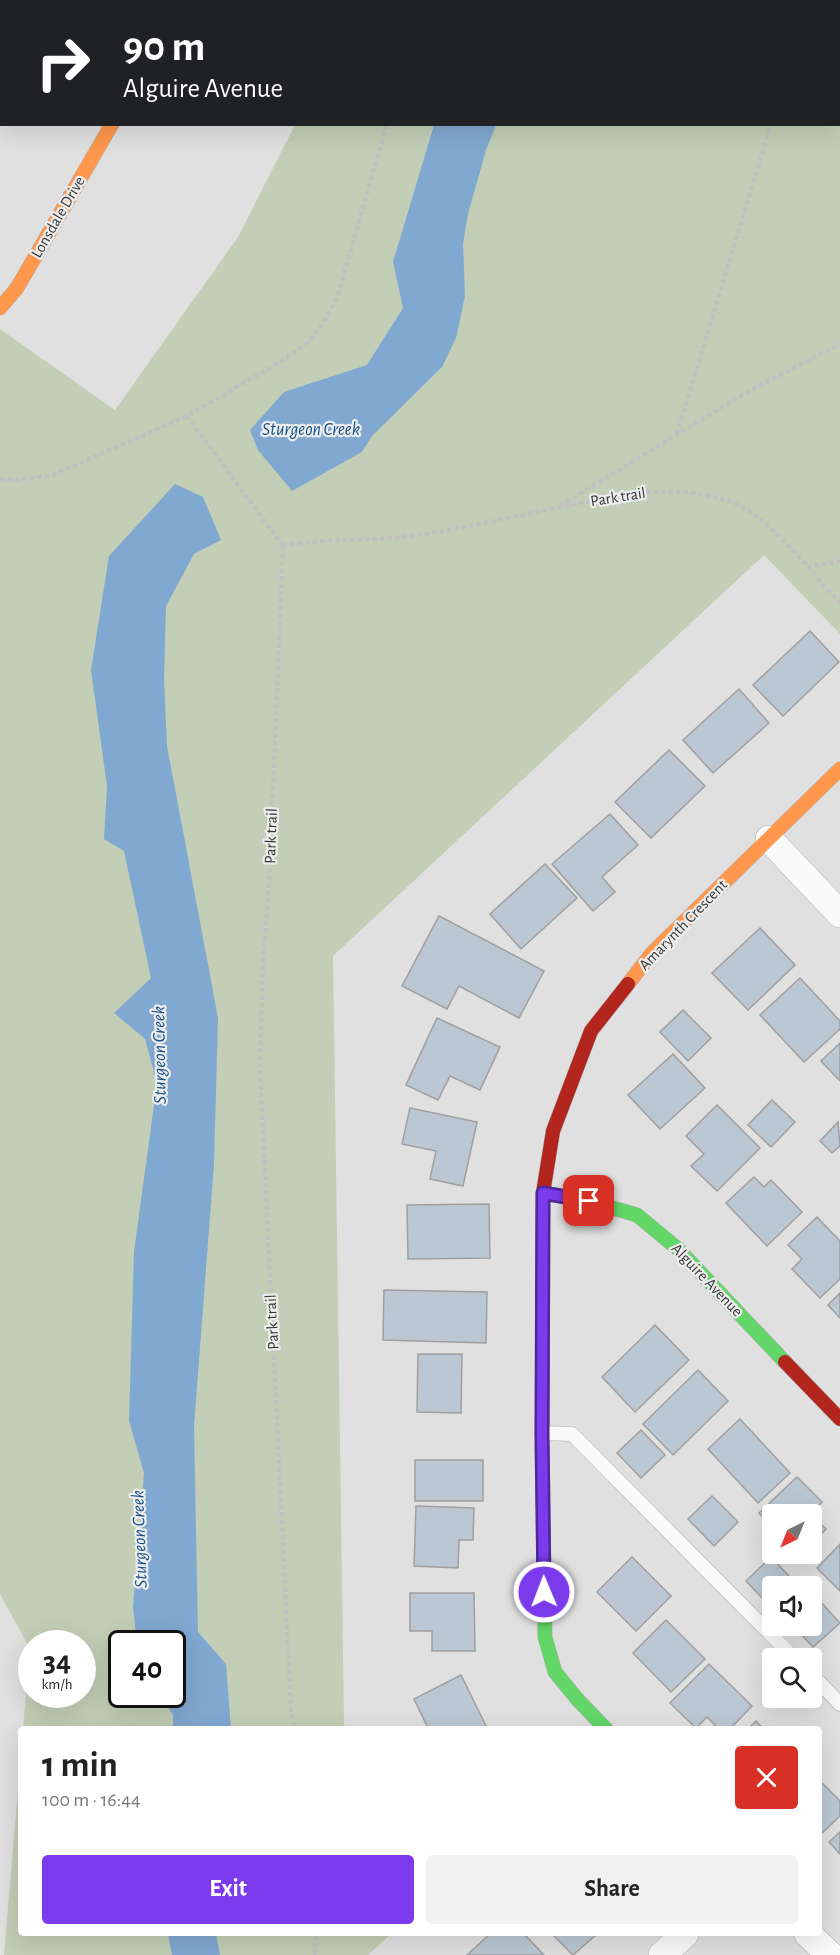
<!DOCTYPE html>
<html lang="en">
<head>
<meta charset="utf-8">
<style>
  :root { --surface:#fff; --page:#f2f2f2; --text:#222; --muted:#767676; --accent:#7c3aed }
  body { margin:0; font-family:"Alegreya Sans",sans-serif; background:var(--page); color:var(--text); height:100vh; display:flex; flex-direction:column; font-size:22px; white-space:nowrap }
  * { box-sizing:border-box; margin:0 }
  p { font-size:20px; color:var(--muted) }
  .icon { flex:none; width:33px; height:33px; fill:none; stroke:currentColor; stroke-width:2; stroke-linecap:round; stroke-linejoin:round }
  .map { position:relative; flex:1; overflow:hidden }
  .sheet { position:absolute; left:18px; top:1726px; width:804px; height:210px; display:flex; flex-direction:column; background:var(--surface); border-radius:6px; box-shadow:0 6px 24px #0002 }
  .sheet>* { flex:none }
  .banner { position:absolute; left:0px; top:0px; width:840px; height:126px; box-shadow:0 6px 24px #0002; background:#202124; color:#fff; overflow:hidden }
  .needle { width:39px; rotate:223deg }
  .controls { position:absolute; left:762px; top:1504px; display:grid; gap:12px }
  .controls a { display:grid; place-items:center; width:60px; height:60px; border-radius:6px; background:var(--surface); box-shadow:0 6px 24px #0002; font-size:30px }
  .speed { position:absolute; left:18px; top:1630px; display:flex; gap:12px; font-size:30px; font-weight:700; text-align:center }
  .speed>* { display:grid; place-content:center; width:78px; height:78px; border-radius:50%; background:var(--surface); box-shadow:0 6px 24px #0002; line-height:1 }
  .speed small { font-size:15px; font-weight:400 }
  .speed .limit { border:3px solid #111; border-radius:9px; background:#fff; color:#111 }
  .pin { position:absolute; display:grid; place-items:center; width:51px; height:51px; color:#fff; margin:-26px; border-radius:12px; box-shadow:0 3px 9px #0006 }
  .me { position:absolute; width:66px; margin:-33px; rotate:359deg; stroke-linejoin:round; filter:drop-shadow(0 0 4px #0008) }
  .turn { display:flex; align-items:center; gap:21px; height:126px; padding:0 24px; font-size:27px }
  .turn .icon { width:78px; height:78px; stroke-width:2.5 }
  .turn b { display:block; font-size:42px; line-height:51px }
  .round { display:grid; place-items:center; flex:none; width:63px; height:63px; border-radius:6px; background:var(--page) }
  .headline { display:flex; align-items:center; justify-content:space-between; height:102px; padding:0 24px }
  h1 { font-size:36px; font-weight:600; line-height:45px }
  .cta { display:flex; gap:12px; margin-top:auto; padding:12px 24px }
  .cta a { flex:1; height:69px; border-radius:6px; background:var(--accent); color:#fff; font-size:24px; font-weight:600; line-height:69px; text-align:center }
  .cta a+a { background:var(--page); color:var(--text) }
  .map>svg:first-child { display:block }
  .green { fill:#c2ceb5; fill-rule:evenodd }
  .water { fill:#81a8d1 }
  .building { fill:#bbc8d3; stroke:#9f9f9f; stroke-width:1.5 }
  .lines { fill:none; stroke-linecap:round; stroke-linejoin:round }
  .lane-casing { stroke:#aeaeae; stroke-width:15 }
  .street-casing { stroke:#aeaeae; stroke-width:28 }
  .fast-casing { stroke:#aeaeae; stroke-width:15 }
  .slow-casing { stroke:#aeaeae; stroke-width:15 }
  .jam-casing { stroke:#aeaeae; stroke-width:15 }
  .path { stroke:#c0c1c1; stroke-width:4; stroke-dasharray:4.5 3; stroke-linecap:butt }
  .lane { stroke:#fafafa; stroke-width:14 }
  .street { stroke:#fafafa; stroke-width:27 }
  .fast { stroke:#63d668; stroke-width:14 }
  .slow { stroke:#ff974d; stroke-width:14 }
  .jam { stroke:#b3261e; stroke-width:14 }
  .route-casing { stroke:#51269a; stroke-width:15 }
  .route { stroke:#7c3aed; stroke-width:10 }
  .labels { text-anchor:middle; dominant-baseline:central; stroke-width:4.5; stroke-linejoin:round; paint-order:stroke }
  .street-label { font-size:16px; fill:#363737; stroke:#ededee }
  .water-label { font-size:18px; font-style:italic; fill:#134f87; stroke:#ededee }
</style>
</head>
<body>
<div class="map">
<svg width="840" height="1955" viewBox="0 0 840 1955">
  <rect width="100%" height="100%" fill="#e0e0e0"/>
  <g class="green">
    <path d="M337 0H840V634L764 555 333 956 344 1725 349 1729H23L30 1649 0 1594V329L115 410 238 237 295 125 838 124V2L337 1ZM32 1644H82V1695H32ZM122 1644H172V1695H122Z"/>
    <path d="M21 1754V1934H391L368 1955H4Z"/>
  </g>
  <g class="water">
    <path d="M434 125H496L486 150 468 214 463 244 465 296 456 338 442 367 372 436 362 452 292 491 258 450 250 430 284 392 367 365 403 308 393 262Z"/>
    <path d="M175 484 203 497 221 540 194 554 166 606 164 680 167 746 218 1018 214 1164 194 1426 198 1632 226 1664 231 1730 173 1729V1715L160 1695H172V1644H137L133 1607 144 1473 129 1421 134 1252 157 1083 145 1039 114 1013 151 978 124 851 104 839 107 786 91 670 109 556Z"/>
    <path d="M168 1934H216L220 1955H172Z"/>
  </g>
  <g class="building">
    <path d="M810 631 839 662 783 716 753 685Z"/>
    <path d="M739 689 769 723 713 773 683 740Z"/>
    <path d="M669 750 705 786 651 838 615 802Z"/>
    <path d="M610 814 638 845 602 877 615 892 593 911 552 864Z"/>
    <path d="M545 864 577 898 521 949 490 914Z"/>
    <path d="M439 916 544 971 519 1018 459 986 447 1009 402 986Z"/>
    <path d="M760 928 795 965 748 1010 712 973Z"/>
    <path d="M800 978 840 1021V1029L804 1062 760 1015Z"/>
    <path d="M683 1010 711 1038 688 1061 660 1032Z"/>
    <path d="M437 1018 500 1047 480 1090 450 1076 438 1100 406 1085Z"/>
    <path d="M840 1043V1081L821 1061Z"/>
    <path d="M673 1054 705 1088 660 1129 628 1095Z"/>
    <path d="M772 1100 795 1122 771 1147 748 1125Z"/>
    <path d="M717 1105 760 1148 717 1191 691 1166 704 1154 686 1136Z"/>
    <path d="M410 1108 477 1122 463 1186 430 1179 436 1151 402 1144Z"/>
    <path d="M838 1122 840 1146 832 1153 820 1141Z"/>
    <path d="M754 1177 764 1187 771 1180 802 1212 767 1246 726 1203Z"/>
    <path d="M489 1204 490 1258 408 1259 407 1205Z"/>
    <path d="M817 1217 840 1241V1279L820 1298 792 1269 802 1259 788 1245Z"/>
    <path d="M384 1290 487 1292 486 1343 383 1340Z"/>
    <path d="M840 1293V1318L828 1305Z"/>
    <path d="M655 1325 689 1360 635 1412 602 1377Z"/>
    <path d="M418 1354H462L461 1413 417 1412Z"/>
    <path d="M698 1370 728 1401 673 1455 643 1424Z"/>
    <path d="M740 1419 790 1473 758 1503 708 1449Z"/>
    <path d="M641 1430 665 1455 641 1478 617 1453Z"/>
    <rect x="415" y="1460" width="68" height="41"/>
    <path d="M797 1477 822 1502 811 1514 826 1529 812 1543V1515H772V1527L759 1513Z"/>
    <path d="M712 1496 738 1522 714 1546 688 1519Z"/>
    <path d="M416 1506 474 1508 473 1540H459L458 1568 414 1566Z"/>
    <path d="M840 1544V1591L817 1568Z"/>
    <path d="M632 1557 671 1596 636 1631 597 1592Z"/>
    <path d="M771 1557 789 1576 777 1587H772V1592L764 1600 746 1581Z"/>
    <path d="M410 1593H474L475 1651H432V1631H410Z"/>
    <path d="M818 1599 840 1623 813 1647 793 1626H812V1605Z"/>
    <path d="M666 1620 705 1659 671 1692 633 1653Z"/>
    <path d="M709 1664 752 1706 729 1730H720L707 1717 696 1728 670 1703Z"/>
    <path d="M461 1675 488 1730H429L414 1699Z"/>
    <path d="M756 1721 764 1730H747Z"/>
    <path d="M819 1780 840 1801V1816L819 1836Z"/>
    <path d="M840 1832V1854L829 1842Z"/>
    <path d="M490 1934H524L544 1955H467Z"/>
    <path d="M552 1934H597L573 1955Z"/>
  </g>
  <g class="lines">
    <defs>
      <g id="lane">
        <path d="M542 1433 572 1434 795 1659"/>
        <path d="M812 1675 840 1704"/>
      </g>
      <g id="street">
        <path d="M177 2V0"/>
        <path d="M769 839 840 914"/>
        <path d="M808 1934 830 1955"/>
        <path d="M662 1955 685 1934"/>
      </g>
      <g id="fast">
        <path d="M543 1193 589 1201 637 1215 678 1249 785 1362"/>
        <path d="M542 1448 545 1637 555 1672 578 1700 607 1730"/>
      </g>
      <g id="slow">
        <path d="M0 308 17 288 112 124"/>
        <path d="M628 984 652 953 840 769"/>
      </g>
      <g id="jam">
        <path d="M785 1362 840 1419"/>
        <path d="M542 1448 543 1193 553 1131 591 1031 628 984"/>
      </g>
    </defs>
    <use href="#lane" class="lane-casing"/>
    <use href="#street" class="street-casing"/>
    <use href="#fast" class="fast-casing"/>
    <use href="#slow" class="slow-casing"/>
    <use href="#jam" class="jam-casing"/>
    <g class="path">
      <path d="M425 2 426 0"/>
      <path d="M838 2 839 0"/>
      <path d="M187 416 283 546"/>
      <path d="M677 434 771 124"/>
      <path d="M0 479 17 480 53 475 187 416 285 359 307 343 323 324 337 298 387 124"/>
      <path d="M560 506 742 395 840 344"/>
      <path d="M283 546 269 885 263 962 260 1067 291 1711 295 1730"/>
      <path d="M283 546C322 538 361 541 401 537 455 531 508 517 561 507 617 495 676 482 731 502 768 515 812 573 840 603"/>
      <path d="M807 567 840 561"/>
      <path d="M315 1955 316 1934"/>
    </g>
    <use href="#lane" class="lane"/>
    <use href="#street" class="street"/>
    <use href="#fast" class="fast"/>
    <use href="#slow" class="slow"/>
    <use href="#jam" class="jam"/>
  </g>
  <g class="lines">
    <defs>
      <path id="route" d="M544 1592 542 1433 543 1193 589 1201"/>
    </defs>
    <use href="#route" class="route-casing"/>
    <use href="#route" class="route"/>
  </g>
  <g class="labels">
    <g class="street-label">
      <text transform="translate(58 217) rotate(-60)">Lonsdale Drive</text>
      <text transform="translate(618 497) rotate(-9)">Park trail</text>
      <text transform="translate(271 836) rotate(-88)">Park trail</text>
      <text transform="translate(683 925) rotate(-46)">Amarynth Crescent</text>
      <text transform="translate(707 1280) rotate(46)">Alguire Avenue</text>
      <text transform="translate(272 1322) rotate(-93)">Park trail</text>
    </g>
    <g class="water-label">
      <text x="311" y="430">Sturgeon Creek</text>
      <text transform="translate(160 1055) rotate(-91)">Sturgeon Creek</text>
      <text transform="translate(140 1539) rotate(-92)">Sturgeon Creek</text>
    </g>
  </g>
</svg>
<div class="controls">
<a><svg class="needle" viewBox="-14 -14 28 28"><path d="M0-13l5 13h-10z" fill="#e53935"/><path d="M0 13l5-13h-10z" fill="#767676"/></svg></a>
<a><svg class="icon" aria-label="sound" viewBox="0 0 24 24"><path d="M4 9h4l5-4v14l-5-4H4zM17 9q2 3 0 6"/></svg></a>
<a><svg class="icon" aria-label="search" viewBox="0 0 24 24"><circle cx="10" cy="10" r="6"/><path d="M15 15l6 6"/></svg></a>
</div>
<div class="speed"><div>34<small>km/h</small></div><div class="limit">40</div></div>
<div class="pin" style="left:589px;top:1201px;background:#d93025"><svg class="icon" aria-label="arrive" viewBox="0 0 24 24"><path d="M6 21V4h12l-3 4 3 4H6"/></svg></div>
<svg class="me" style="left:544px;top:1592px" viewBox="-20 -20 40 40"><circle r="17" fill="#7c3aed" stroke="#fff" stroke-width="3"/><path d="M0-11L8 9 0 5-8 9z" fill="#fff"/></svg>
<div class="banner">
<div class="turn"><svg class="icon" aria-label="right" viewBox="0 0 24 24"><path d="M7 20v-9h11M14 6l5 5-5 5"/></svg><div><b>90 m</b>Alguire Avenue</div></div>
</div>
<section class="sheet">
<div class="headline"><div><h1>1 min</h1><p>100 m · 16:44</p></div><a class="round" style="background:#d93025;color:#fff"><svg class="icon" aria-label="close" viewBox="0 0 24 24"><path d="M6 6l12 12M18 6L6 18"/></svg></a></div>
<div class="cta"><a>Exit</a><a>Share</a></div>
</section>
</div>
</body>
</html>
